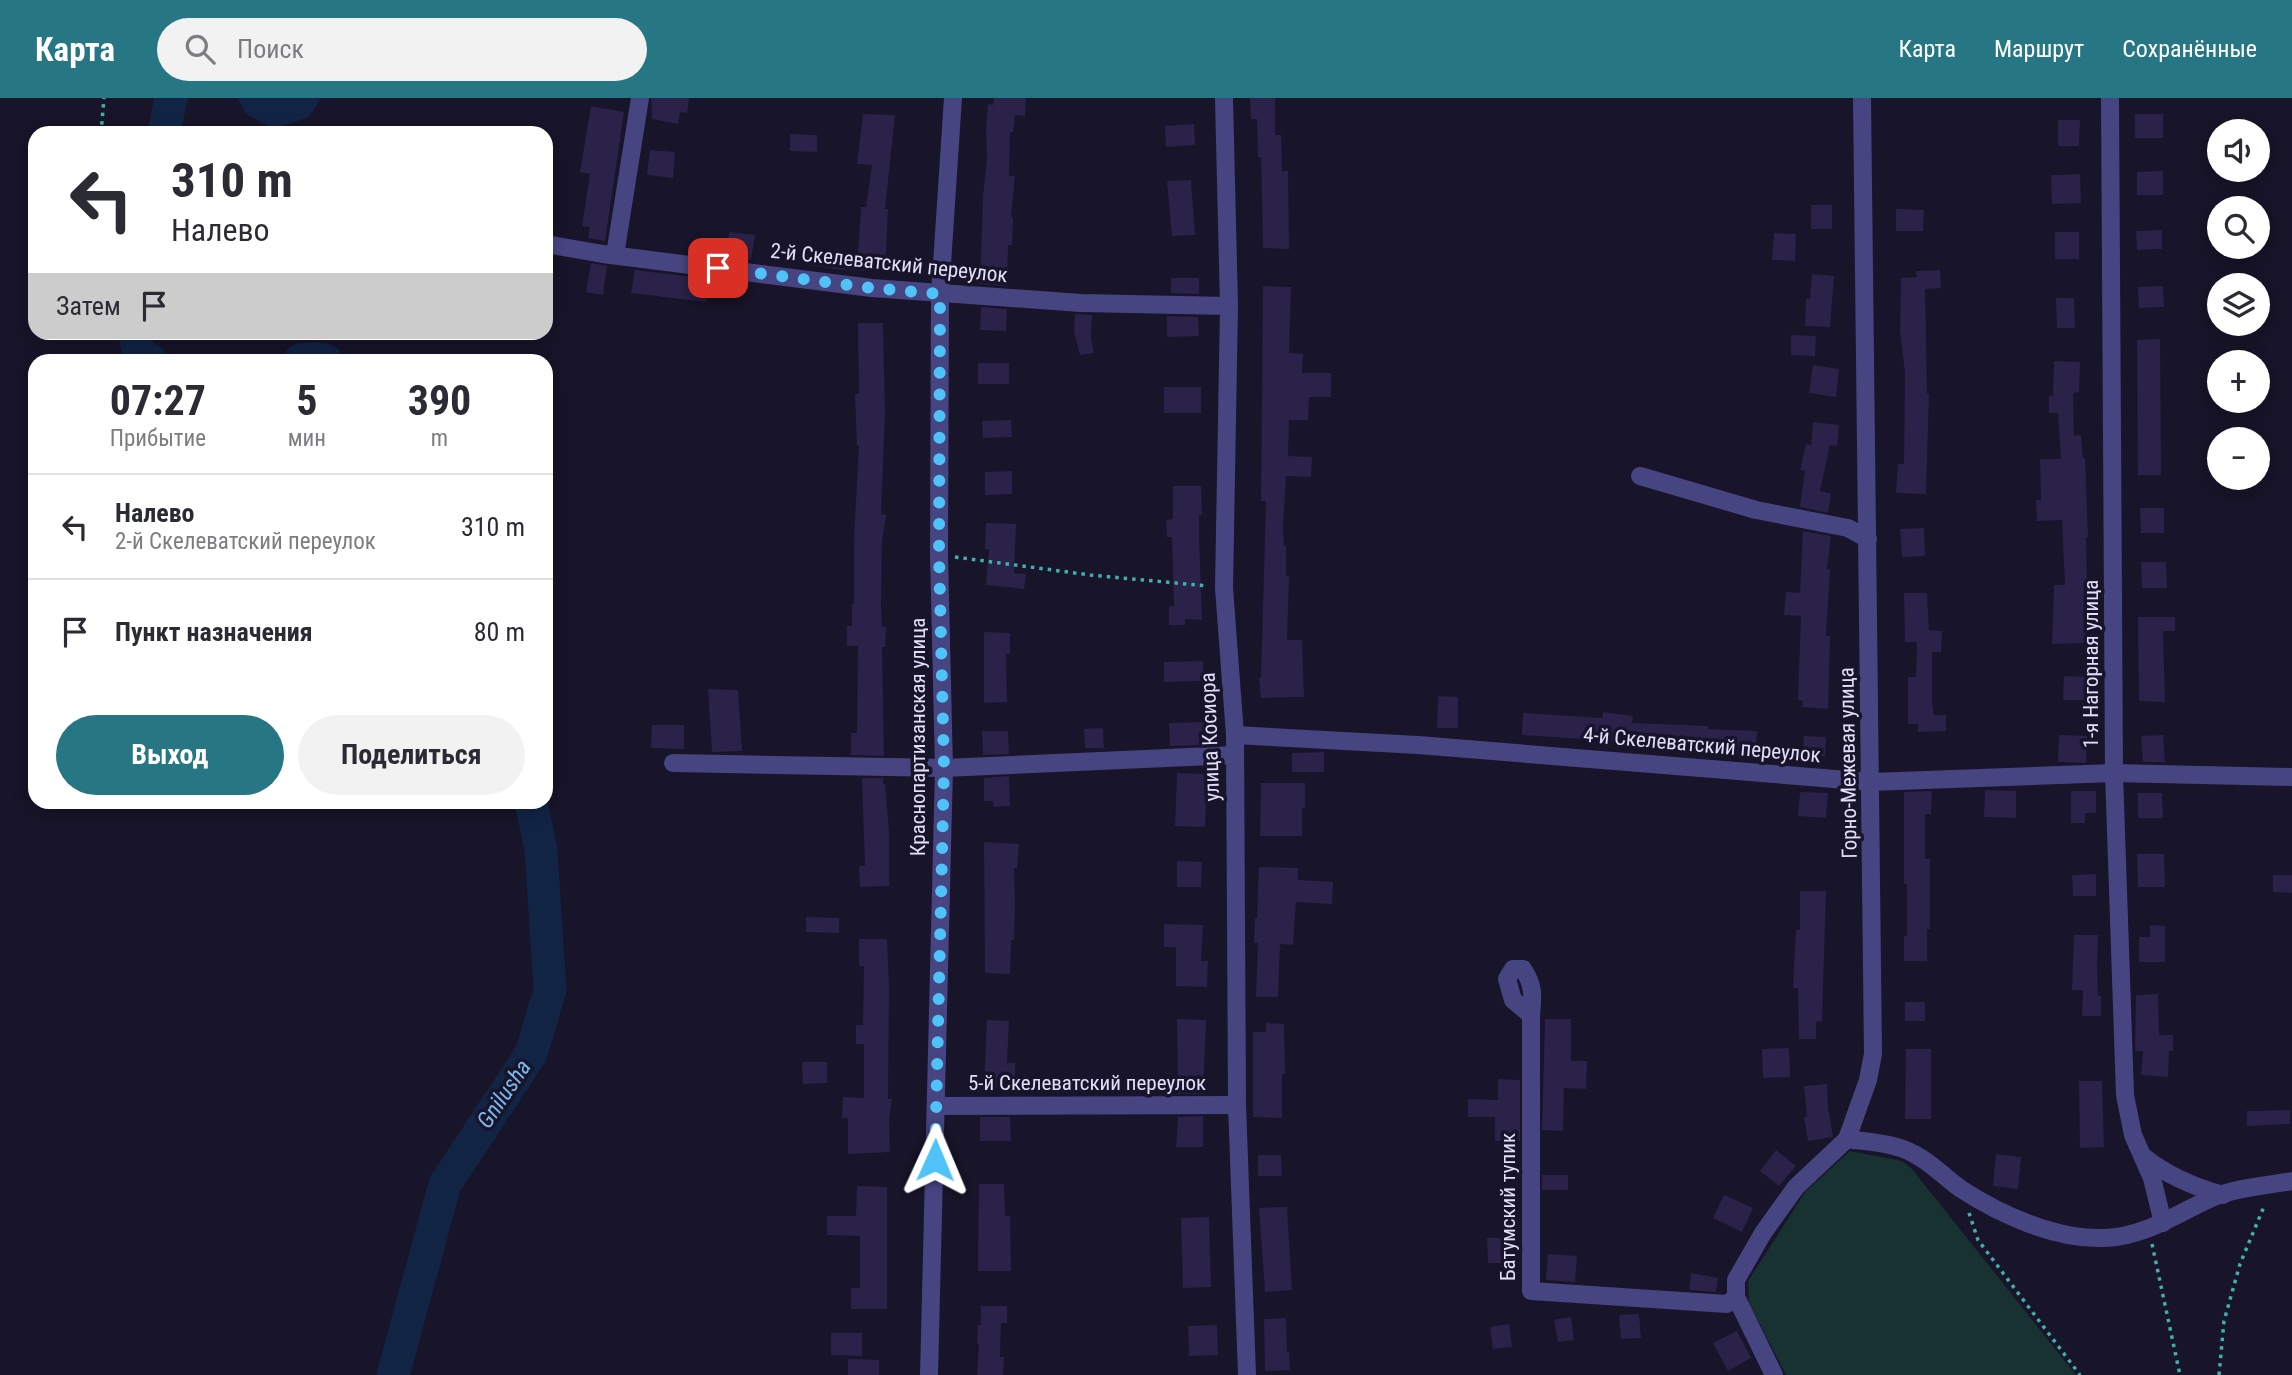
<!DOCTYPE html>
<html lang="ru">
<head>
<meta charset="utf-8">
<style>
  :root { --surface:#fff; --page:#f2f2f3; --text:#2b2b33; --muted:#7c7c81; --line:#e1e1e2; --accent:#267684 }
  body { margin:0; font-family:"Roboto Condensed",sans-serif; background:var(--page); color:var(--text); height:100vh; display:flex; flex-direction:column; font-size:26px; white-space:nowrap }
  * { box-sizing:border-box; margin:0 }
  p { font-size:23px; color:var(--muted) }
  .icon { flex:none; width:38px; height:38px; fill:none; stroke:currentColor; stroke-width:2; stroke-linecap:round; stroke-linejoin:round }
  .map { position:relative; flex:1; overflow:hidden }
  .side { position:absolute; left:28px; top:256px; width:525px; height:455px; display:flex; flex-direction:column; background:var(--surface); border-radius:21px; box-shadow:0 4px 18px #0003 }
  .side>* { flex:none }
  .banner { position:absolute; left:28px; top:28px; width:525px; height:214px; border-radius:21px; box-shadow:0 4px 18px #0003; background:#fff; color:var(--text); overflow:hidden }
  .tools { position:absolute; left:2207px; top:21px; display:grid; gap:14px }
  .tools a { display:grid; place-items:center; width:63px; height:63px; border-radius:50%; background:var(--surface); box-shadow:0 4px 18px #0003; font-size:35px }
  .pin { position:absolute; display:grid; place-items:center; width:60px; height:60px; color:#fff; margin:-30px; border-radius:14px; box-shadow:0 4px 10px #0006 }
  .me { position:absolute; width:77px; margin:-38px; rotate:1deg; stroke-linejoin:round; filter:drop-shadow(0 0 5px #0008) }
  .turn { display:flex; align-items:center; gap:24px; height:147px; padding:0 28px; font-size:32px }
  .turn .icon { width:91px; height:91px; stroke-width:2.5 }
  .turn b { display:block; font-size:49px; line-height:60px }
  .then { display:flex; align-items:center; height:66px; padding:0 28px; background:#0003; gap:14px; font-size:26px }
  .eta { display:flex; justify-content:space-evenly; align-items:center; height:119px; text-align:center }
  .eta b { font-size:42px; font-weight:700; line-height:49px }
  .button { display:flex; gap:14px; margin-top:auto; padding:14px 28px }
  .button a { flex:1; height:80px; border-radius:42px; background:var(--accent); color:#fff; font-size:28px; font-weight:700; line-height:80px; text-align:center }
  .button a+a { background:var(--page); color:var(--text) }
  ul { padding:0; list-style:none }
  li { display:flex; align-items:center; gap:21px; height:105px; padding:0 28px; border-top:2px solid var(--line) }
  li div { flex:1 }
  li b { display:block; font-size:26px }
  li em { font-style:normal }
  header { display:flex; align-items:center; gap:42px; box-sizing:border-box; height:98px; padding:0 35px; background:var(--accent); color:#fff }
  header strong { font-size:33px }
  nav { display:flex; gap:38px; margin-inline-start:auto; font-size:24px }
  .search { width:490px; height:63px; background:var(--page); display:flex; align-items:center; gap:18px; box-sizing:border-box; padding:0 24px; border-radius:38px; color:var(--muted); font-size:26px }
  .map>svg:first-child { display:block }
  .green { fill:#173231 }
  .water { fill:#112444 }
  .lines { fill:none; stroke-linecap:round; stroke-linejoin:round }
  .river { stroke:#112444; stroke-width:33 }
  .building { fill:#2a2248 }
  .path { stroke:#3fb0aa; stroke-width:3.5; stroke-dasharray:3.5 5; stroke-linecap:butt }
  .minor { stroke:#474482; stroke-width:18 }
  .route { stroke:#4fc3f7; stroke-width:12; stroke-dasharray:0 21.6 }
  .labels { text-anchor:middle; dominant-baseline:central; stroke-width:7; stroke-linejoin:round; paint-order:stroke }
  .street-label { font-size:21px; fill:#e3dffb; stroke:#181429 }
  .water-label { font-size:23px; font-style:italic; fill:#79b8f0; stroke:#181429 }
</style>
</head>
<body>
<header>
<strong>Карта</strong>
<div class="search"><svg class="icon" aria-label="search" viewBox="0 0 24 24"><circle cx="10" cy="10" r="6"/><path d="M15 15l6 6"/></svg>Поиск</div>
<nav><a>Карта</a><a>Маршрут</a><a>Сохранённые</a></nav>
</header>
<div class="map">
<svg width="2292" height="1277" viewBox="0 0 2292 1277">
  <rect width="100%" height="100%" fill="#181429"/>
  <path class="green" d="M1850 1053 1902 1063 1912 1071 2076 1277H1786L1749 1205 1748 1183 1805 1094Z"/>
  <path class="water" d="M238 0H321L309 19 273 31 245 15Z"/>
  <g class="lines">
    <g class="river">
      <path d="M164 35 171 0"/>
      <path d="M134 234 139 255 150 262"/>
      <path d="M300 262 315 261 325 262"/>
      <path d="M393 1277 445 1086 531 956 550 892 541 752 531 704"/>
    </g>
  </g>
  <g class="building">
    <path d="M651 0H689L687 15 680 14 678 26 652 21Z"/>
    <path d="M994 0H1026L1025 18 1015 17 1013 34H1010L1009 78H1015L1011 119H1013L1012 147H1008L1007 188 980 186 983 98 987 61 986 32 988 6 993 7Z"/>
    <path d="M1250 0H1275V37H1281L1282 73H1288L1289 151 1263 150 1261 59H1258L1257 21H1251Z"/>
    <path d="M591 8 624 14 605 143 588 140 590 129 582 128 590 76 580 74Z"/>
    <path d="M863 16 895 17 885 111H888L885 174 831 171 832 170 811 168 812 154 858 157 861 109H866L872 67 857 66Z"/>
    <rect x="2135" y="16" width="28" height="24"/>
    <path d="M2058 22H2080L2079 48H2058Z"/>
    <path d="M1194 26 1195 47 1166 49 1165 28Z"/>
    <path d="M790 36 817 37V54L790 53Z"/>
    <path d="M650 52 675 54 673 80 647 77Z"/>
    <path d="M2163 73V97H2137V74Z"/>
    <path d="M2080 76 2081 105 2052 106 2051 77Z"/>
    <path d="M1191 82 1195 137 1172 138 1167 83Z"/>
    <rect x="1811" y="107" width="21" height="24"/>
    <path d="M1896 111 1924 112 1923 133H1896Z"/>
    <path d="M2162 132V151L2137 152 2136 133Z"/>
    <path d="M729 134 755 137 751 162 726 159Z"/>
    <rect x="2055" y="134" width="24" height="27"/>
    <path d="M1774 135 1796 136 1795 163 1772 162Z"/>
    <path d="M591 165 607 168 603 197 586 194Z"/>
    <path d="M635 172 709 181 706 204 631 195Z"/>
    <path d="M1940 172 1941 190 1925 191 1927 296H1929L1926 396 1896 395 1898 366H1904L1905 275 1900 232 1901 180 1917 179 1916 173Z"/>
    <path d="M1812 176 1834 178 1830 229 1805 228 1806 201H1810Z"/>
    <path d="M1171 180H1199V196L1171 195Z"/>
    <path d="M1263 188 1291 189 1289 255 1303 256 1302 275H1331V299H1309L1308 322H1289L1288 358 1312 359 1311 379 1286 378 1283 429 1284 448H1286V478H1289L1287 542H1302L1304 599 1261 600 1259 580H1261L1266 403H1261Z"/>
    <path d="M2163 188 2164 209 2139 210 2138 189Z"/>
    <path d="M2056 200H2074L2075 230H2057Z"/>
    <path d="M981 209 1007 211 1006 233 980 232Z"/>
    <path d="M1075 216 1092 217 1091 239 1094 255 1080 257 1074 234Z"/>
    <path d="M1167 218 1198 219 1199 238 1167 239Z"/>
    <path d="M858 225H883L885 315 881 416 886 417 882 443 881 506 882 529H886L885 549H882L884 658 851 657V635H857L858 548H847V528H852V506H854V441L859 348H857L855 296H859Z"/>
    <path d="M1791 237 1816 238 1815 258 1791 257Z"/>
    <path d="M2160 241 2161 377H2138L2137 242Z"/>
    <path d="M2054 263 2080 264 2079 294 2073 295 2074 338 2081 337 2083 360H2085L2088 439H2086L2087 483 2084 484 2086 545 2052 546 2054 487H2065L2062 422 2037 423 2036 402H2041L2040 361H2061L2058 315H2049V297L2053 298Z"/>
    <rect x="978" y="265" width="31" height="21"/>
    <path d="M1813 267 1839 271 1836 299 1809 295Z"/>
    <rect x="1164" y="289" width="37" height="26"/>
    <path d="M1011 322 1012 339 983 340 982 323Z"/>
    <path d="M1813 324 1839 327 1837 348 1830 347 1820 393 1831 395 1828 415 1800 409 1805 373 1800 372 1806 346 1811 347Z"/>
    <path d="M1012 373V396L985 397V374Z"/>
    <path d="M1173 388H1201L1202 417H1199V438L1202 522 1185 521V527H1169V508H1174L1172 439H1167L1166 422 1173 421Z"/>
    <path d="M2140 410H2164V435H2141Z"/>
    <path d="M986 425 1016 426 1014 475 1026 476 1024 491 986 487 989 451H985Z"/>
    <path d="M1924 430 1925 458 1902 459 1900 431Z"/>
    <path d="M1803 433 1831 438 1827 471H1830L1826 538H1830L1828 611 1802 609 1803 603 1798 602 1801 518 1784 517 1786 494 1800 495Z"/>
    <path d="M2141 464H2166L2167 490H2142Z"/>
    <path d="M1904 495H1927L1929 532 1942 533 1941 554H1932V604L1934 617H1946V633L1918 634V626H1908V579H1916L1917 544H1905Z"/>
    <path d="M2138 519H2175V533H2163L2165 604 2139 603Z"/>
    <path d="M984 534 1010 535V556H1006L1007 604 984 605Z"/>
    <path d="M1203 563V583L1164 584V564Z"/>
    <path d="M2064 578 2087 579 2086 602H2063Z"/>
    <path d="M708 591 738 592 742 653 712 654Z"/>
    <path d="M1438 598 1458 599V630H1437Z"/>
    <path d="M1603 614 1633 618 1632 625 1708 628V631L1757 633 1756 656 1733 655 1734 653 1647 650 1648 648 1601 642 1522 637 1523 615 1602 620Z"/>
    <path d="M1203 624 1204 647 1170 648 1169 625Z"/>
    <path d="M652 627H684V651L651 650Z"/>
    <path d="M1103 630 1104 650H1085L1084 631Z"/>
    <path d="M982 633H1008L1009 656 983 657Z"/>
    <path d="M2059 637 2087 638 2086 665 2058 664Z"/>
    <path d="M2163 637 2165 664H2143L2141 638Z"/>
    <path d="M1804 638 1826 639 1825 658 1803 657Z"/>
    <path d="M1324 654V674H1292V655Z"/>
    <path d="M1177 675 1207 676 1205 729 1175 728Z"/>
    <path d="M1009 678 1010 708 994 709 993 703H984V680Z"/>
    <path d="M862 680H883V686H885L889 734V788L860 789 859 768H865Z"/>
    <path d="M1261 685H1305V710H1302V738H1260Z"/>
    <path d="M1985 692 2016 693V720L1984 719Z"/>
    <path d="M1932 693 1931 716H1925V761H1930V831H1927V863H1904V838H1907V786H1904V694Z"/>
    <path d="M2071 693H2096V715H2085V725H2071Z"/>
    <path d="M1800 694 1828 695 1826 720 1798 718Z"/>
    <path d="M2138 695H2162L2163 720H2138Z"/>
    <path d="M984 744 1019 746 1017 770H1014L1015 806 1014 842H1011L1010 876 985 875Z"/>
    <path d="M2137 756H2164L2165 789H2138Z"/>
    <path d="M1177 763 1202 764 1201 789H1177Z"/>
    <path d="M1259 769 1298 770V782L1333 784 1332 806 1296 804 1293 847 1280 846 1278 899H1256L1258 845H1254L1255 820H1257Z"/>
    <path d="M2096 776V798H2073L2072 777Z"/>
    <path d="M2273 777H2292V795L2273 794Z"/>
    <path d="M1800 793H1826L1822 923 1816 924V941H1799L1798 890H1793L1796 832H1800Z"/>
    <path d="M806 819 839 820V835L806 834Z"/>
    <path d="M1164 826 1203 827 1201 863H1208L1207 889 1176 888V849H1164Z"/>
    <path d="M2150 827 2165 828V864H2139V839H2150Z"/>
    <path d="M2074 837H2098L2097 868 2098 898H2101V918H2082L2083 892H2072Z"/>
    <path d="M859 841H887L889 888 888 1001H892L889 1022 890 1054 848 1056V1020H842L843 999 864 1000V946H856V927H863L864 868H859Z"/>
    <path d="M2158 896 2159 937H2173V953H2169L2168 979 2141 977 2143 953H2135L2136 897Z"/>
    <rect x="1905" y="904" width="20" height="19"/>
    <path d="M1177 921 1206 922 1203 996H1178Z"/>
    <path d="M1545 921H1571V963H1587L1586 991 1564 990 1563 1033 1542 1032Z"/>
    <path d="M987 922 1009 923 1007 965H1015V989H984Z"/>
    <path d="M1266 925 1284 926 1285 976H1282V1020L1253 1019V934H1266Z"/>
    <path d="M1789 950 1790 979 1763 980 1762 951Z"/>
    <path d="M1906 951H1931V1021H1905Z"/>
    <path d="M802 964H827V985L803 986Z"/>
    <path d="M1498 981 1520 982V1043H1495V1019H1468V1001L1498 1002Z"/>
    <path d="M2079 983H2102L2104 1049 2080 1050Z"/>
    <path d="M1827 986 1828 1010 1833 1039 1808 1043 1804 1019H1807L1804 988Z"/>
    <path d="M2290 1012V1026L2247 1028V1013Z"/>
    <path d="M1203 1018V1049H1176L1178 1019Z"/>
    <path d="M980 1019H1010L1011 1043H980Z"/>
    <path d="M1776 1052 1796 1068 1779 1088 1760 1073Z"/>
    <path d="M1996 1056 2021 1059 2018 1091 1993 1088Z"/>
    <path d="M1258 1057H1281L1282 1078H1258Z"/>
    <rect x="1542" y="1077" width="26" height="15"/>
    <path d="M979 1086H1004L1005 1118H1010L1011 1173H978Z"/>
    <path d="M857 1088 887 1089V1211H851V1190H860V1138L827 1137V1118H856Z"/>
    <path d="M1724 1097 1753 1110 1742 1134 1713 1120Z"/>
    <path d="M1287 1109 1292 1192 1265 1194 1259 1110Z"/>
    <path d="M1209 1119 1211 1189 1183 1190 1181 1120Z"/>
    <path d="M1487 1140H1518V1158H1506V1165H1488Z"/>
    <path d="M1548 1156 1577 1158 1575 1184 1546 1182Z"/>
    <path d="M1691 1175 1718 1180 1716 1194 1689 1192Z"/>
    <path d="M981 1208H1007V1225H1001L1000 1259H1004L1003 1277H977L979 1246H977L978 1227H981Z"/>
    <path d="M1639 1216 1641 1240 1621 1241 1619 1217Z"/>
    <path d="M1571 1219 1574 1242 1558 1244 1554 1222Z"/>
    <path d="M1286 1220 1287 1254H1289L1290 1272 1265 1273 1264 1221Z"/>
    <path d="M1509 1226 1512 1249 1493 1251 1490 1229Z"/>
    <path d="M1217 1227 1218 1257 1189 1258 1188 1228Z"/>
    <path d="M1737 1233 1751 1260 1728 1273 1713 1245Z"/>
    <path d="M831 1235H862V1258L831 1257Z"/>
    <path d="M848 1261 879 1262V1277H848Z"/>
  </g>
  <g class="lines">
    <g class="path">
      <path d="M101 35 104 0"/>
      <path d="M955 459 1090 477 1208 488"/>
      <path d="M1969 1115 1978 1142 2080 1277"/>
      <path d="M2152 1146 2180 1277"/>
      <path d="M2219 1277 2224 1223 2240 1166 2265 1106"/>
    </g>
    <g class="minor">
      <path d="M1224 0 1229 208 1224 490 1235 637 1237 1007 1247 1277"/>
      <path d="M2110 0 2114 675 2125 997 2133 1037 2152 1080 2163 1125"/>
      <path d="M546 146 603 156 872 190 1081 205 1229 208"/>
      <path d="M615 157 640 0"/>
      <path d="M1640 378 1756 412 1848 430 1868 441"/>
      <path d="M1235 637 1418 647 1871 684 2114 675 2292 679"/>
      <path d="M673 665 944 670 1234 657"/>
      <path d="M1531 917 1513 902 1507 881 1513 871H1523C1534 887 1533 898 1531 917V1193L1727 1206 1736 1199"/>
      <path d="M937 1008 1237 1007"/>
      <path d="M1847 1041C1868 1044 1895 1045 1914 1056 1931 1064 1945 1080 1961 1091 2001 1117 2056 1142 2105 1140 2145 1139 2179 1114 2214 1099 2239 1089 2266 1088 2292 1083"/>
      <path d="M2144 1059C2168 1078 2194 1089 2223 1097"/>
      <path d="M929 1277 944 670 939 457 940 196 953 0"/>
      <path d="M1774 1277 1736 1199V1182L1763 1135 1796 1089 1847 1041 1868 982 1873 956 1862 0"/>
    </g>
  </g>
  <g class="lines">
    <path class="route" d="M718 170 872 190 940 196 939 457 944 670 935 1062"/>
  </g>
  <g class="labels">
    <g class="street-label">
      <text transform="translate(889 165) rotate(6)">2-й Скелеватский переулок</text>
      <text transform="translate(2091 566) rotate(-90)">1-я Нагорная улица</text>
      <text transform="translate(918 639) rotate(-90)">Краснопартизанская улица</text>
      <text transform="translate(1210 639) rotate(-92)">улица Косиора</text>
      <text transform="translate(1702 647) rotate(5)">4-й Скелеватский переулок</text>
      <text transform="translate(1848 665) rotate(-91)">Горно-Межевая улица</text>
      <text x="1087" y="985">5-й Скелеватский переулок</text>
      <text transform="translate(1508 1109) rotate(-90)">Батумский тупик</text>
    </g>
    <g class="water-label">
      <text transform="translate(504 996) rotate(-56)">Gnilusha</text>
    </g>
  </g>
</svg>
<div class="tools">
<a><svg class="icon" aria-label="sound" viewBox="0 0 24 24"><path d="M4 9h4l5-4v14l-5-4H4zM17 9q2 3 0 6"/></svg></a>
<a><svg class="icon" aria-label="search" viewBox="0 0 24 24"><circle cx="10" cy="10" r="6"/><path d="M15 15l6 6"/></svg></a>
<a><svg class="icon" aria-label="layers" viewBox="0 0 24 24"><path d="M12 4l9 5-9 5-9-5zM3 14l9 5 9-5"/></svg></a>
<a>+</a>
<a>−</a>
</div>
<div class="pin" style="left:718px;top:170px;background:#d93025"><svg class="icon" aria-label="arrive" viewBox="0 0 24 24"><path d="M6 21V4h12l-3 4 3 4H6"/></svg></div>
<svg class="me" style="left:935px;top:1062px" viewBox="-20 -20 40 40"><path d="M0-17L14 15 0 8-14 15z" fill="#4fc3f7" stroke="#fff" stroke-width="4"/></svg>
<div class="banner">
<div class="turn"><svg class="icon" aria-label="left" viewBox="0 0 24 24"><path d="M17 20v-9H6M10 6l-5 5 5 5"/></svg><div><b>310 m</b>Налево</div></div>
<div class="then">Затем<svg class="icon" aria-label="arrive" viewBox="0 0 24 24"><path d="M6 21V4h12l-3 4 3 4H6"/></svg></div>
</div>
<section class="side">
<div class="eta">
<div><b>07:27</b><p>Прибытие</p></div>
<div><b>5</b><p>мин</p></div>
<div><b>390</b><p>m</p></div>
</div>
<ul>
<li><svg class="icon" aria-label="left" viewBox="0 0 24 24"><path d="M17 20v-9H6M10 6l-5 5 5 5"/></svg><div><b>Налево</b><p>2-й Скелеватский переулок</p></div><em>310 m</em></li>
<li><svg class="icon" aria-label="arrive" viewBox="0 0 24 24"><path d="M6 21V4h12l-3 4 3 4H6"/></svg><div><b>Пункт назначения</b></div><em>80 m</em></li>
</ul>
<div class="button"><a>Выход</a><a>Поделиться</a></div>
</section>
</div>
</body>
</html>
